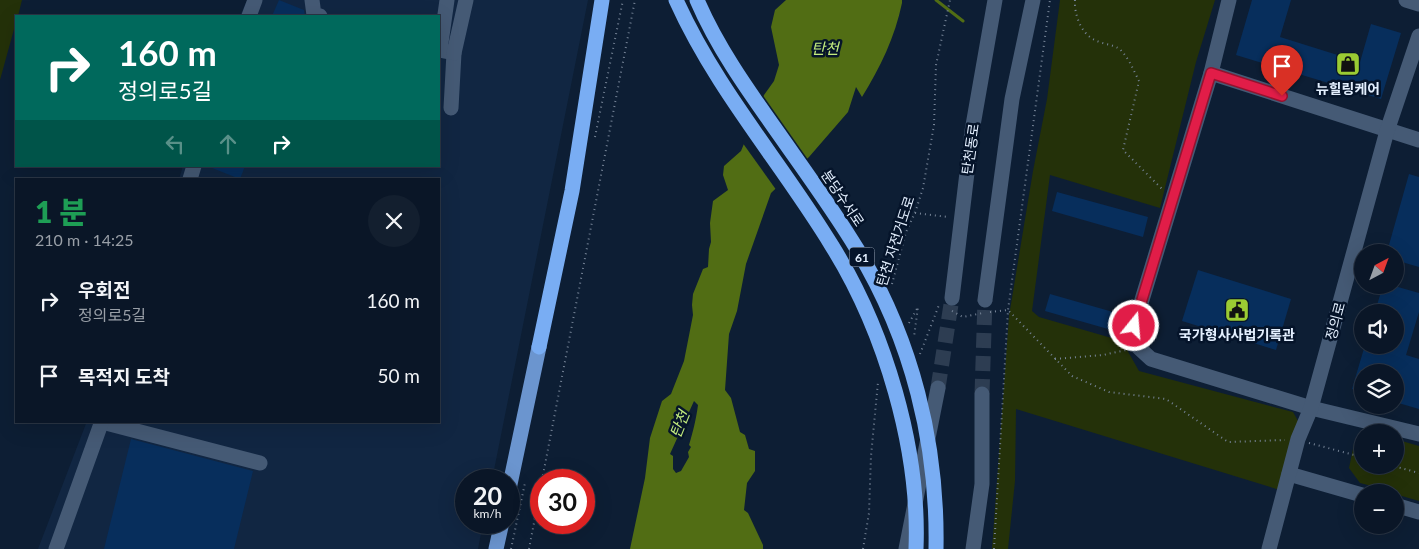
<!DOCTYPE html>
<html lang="ko">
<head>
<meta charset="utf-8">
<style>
  :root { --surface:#0a1627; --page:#131f2f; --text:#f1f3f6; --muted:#999fa7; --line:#2a3544 }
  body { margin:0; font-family:Lato,"Noto Sans KR",sans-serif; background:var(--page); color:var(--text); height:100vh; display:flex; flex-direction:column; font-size:19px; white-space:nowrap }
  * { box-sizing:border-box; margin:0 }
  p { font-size:16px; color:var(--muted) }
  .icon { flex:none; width:28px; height:28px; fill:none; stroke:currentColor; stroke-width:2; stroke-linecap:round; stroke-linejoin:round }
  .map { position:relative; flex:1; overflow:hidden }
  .panel { position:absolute; left:15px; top:178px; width:425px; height:245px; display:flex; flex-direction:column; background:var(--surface); border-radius:0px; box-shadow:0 5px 20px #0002,0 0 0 1px var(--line) }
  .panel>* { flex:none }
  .banner { position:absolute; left:15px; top:15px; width:425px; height:152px; border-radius:0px; box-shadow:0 5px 20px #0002,0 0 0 1px var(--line); background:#00695c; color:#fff; overflow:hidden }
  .needle { width:32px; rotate:41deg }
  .buttons { position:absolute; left:1354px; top:244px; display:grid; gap:10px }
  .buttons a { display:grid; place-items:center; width:50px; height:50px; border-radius:50%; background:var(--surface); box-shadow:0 5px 20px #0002,0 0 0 1px var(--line); font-size:25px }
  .speed { position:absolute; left:455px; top:469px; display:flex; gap:10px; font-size:25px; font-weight:700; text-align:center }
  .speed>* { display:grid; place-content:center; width:65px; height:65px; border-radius:50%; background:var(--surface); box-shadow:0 5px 20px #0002,0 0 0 1px var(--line); line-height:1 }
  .speed small { font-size:12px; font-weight:400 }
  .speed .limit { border:8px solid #d22; background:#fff; color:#111 }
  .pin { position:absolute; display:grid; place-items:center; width:42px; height:42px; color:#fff; margin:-51px -21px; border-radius:50% 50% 50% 0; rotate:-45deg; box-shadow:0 0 5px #0007 }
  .pin .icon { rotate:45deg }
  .me { position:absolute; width:55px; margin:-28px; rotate:17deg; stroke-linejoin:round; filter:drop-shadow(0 0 4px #0008) }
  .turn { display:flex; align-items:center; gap:18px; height:105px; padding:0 20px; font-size:22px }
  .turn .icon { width:65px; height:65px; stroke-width:2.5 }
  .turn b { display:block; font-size:35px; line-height:42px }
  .lanes { display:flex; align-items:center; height:48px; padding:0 20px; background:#0003; justify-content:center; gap:25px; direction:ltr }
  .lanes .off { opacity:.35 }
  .round { display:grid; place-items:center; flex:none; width:52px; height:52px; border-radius:26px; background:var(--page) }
  .headline { display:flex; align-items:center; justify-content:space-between; height:85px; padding:0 20px }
  h1 { font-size:30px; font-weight:800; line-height:38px; color:#1e9e55 }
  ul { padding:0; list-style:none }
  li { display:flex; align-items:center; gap:15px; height:75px; padding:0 20px }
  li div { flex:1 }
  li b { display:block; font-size:19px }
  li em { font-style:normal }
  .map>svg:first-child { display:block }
  .built { fill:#112642 }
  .green { fill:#243109 }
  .water { fill:#516d14; fill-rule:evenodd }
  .pier { fill:#0d1e34 }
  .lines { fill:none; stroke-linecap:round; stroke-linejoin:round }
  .stream { stroke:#516d14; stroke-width:3 }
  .building { fill:#072e5c }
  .minor-tunnel { stroke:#2d3d52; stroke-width:15; stroke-dasharray:15 8; stroke-linecap:butt }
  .path { stroke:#768497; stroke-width:2; stroke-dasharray:1 4; stroke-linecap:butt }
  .minor { stroke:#455a75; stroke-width:15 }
  .major { stroke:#6b95cf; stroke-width:15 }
  .highway { stroke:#79adf3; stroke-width:15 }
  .highway-bridge { stroke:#79adf3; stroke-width:15 }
  .route-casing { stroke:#92132f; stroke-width:12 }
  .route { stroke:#e11d48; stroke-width:9 }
  .labels { text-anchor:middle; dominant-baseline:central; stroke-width:5; stroke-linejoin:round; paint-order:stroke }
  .shield { fill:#05142a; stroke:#a0adbe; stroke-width:1 }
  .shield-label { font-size:12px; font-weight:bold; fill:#e3effe }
  .poi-label { font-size:14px; font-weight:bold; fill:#e3effe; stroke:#05142a }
  .street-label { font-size:14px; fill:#e3effe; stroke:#05142a }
  .water-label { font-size:15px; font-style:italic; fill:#c4ed7e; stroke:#05142a }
</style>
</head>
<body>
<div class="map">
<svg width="1419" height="549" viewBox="0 0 1419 549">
  <rect width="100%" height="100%" fill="#0d1e34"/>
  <path class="built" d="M247 0H588L492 480H466V522L483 523 478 549H38L87 421H439V179H179L183 166H439V16H240Z"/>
  <g class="green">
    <path d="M0 0H22L18 16H16V22L0 80Z"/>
    <path d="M1060 0H1215L1196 62 1160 208 1050 175 1032 311 1039 317 1122 341 1139 371 1293 412 1302 428 1283 491 1016 409 1015 481 1008 549H992L1009 316 1033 171 1047 99Z"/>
    <path d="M1362 439V465H1395V439L1419 446V501L1395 494V492L1360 483 1349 468 1354 444Z"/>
  </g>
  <path class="water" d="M786 0H902V3C895 37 880 68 862 97L856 87 848 112 809 157 771 193 746 264 737 311 729 334 725 390 731 398 740 432 745 435 749 449 755 451V471L747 483 744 510 748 513 763 545V549H630L645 478 650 438 662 401 671 394 684 361 693 315 692 305 693 294 703 269 708 267 709 249 711 242 710 223 713 201 728 190 723 175 724 166 741 151 764 95 774 81 779 65 771 27 775 10ZM694 401 698 405C696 420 693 431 689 445L691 447 688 452 689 457 681 471 676 473 673 469V456L670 454Z"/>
  <path class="pier" d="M762 94 809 161 777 191 742 142Z"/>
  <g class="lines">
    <path class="stream" d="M936 0 963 21"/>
  </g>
  <g class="building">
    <path d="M279 0 304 10 305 16H272Z"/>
    <path d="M1252 0H1291L1280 37 1360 62 1371 24 1401 33 1381 99 1236 55Z"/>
    <path d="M207 166H245L240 179Z"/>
    <path d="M1409 174 1419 177V267L1395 260V252H1387Z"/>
    <path d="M1057 192 1148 217 1143 237 1052 211Z"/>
    <path d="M1198 270 1291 299 1276 350 1182 321Z"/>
    <path d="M1383 285H1391L1419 293V312L1406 355 1419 359V409L1395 402V372H1362V392L1352 389 1365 345H1395V312H1375Z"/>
    <path d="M1050 294 1120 314 1115 331 1045 311Z"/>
    <path d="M131 439 253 471 234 549H104Z"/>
  </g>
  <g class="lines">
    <g class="minor-tunnel">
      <path d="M938 388 952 298"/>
      <path d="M982 394 985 300"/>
    </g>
    <g class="path">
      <path d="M1075 0C1074 14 1081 34 1095 40 1102 44 1111 44 1118 48 1127 54 1134 71 1139 81L1123 150 1162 189"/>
      <path d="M595 137 623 0"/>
      <path d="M915 213 948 217"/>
      <path d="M892 284 906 232 915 213 923 188 934 125 936 65 950 0"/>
      <path d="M952 311 963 317 983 313"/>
      <path d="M990 312 1008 310 1072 376 1109 392 1166 399 1228 442 1285 440"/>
      <path d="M909 323 918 307 914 337"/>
      <path d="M920 354 939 305 941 306"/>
      <path d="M1055 359 1103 355 1126 350"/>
      <path d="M1309 443 1362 457"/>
      <path d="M1390 465 1419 473"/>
      <path d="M542 480 635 0"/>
      <path d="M511 549 525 483"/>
      <path d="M529 549 541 486"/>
      <path d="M863 549 869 513 871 456 878 382"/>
      <path d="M994 549 1008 310 1050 0"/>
    </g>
    <g class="minor">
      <path d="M312 0 314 15 320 16"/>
      <path d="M1229 0 1211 73 1134 326 1138 347 1151 359 1311 408 1419 434"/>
      <path d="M1406 0 1419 4"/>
      <path d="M249 16 255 0"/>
      <path d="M439 50 454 53 451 108"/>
      <path d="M440 50 447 0"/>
      <path d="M454 53 466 0"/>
      <path d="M1211 73 1419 140"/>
      <path d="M190 179 194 166"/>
      <path d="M952 298 972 131 995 0"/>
      <path d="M985 300 1012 99 1033 0"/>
      <path d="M102 422 260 463"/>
      <path d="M1289 474 1362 495"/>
      <path d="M1395 505 1419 512"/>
      <path d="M56 549 102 421"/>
      <path d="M906 549 938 388"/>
      <path d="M973 549 982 484V394"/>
      <path d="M1269 549 1298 439 1311 408 1387 131 1419 36"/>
    </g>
    <g class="major">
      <path d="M509 489 539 347"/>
      <path d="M496 549 502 522"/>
    </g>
    <path class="highway" d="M539 347 572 191 602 0"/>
    <g class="highway-bridge">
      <path d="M676 0C717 91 781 162 832 246 885 331 920 449 916 549"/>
      <path d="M697 0C721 56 759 105 793 154 815 185 837 216 857 249 912 339 938 444 936 549"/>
    </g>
  </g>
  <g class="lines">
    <defs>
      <path id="route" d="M1134 326 1211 73 1282 96"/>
    </defs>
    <use href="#route" class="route-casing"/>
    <use href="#route" class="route"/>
  </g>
  <defs>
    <symbol id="shop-square" viewBox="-11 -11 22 22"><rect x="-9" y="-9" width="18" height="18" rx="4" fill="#9bcb33" stroke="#05142a"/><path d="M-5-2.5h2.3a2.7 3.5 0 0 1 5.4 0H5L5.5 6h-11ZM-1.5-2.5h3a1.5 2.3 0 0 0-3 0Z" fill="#111"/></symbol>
    <symbol id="civic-square" viewBox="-11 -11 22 22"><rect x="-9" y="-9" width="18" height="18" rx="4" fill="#9bcb33" stroke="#05142a"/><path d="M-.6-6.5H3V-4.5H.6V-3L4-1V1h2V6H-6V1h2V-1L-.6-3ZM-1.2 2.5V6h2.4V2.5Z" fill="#111"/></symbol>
  </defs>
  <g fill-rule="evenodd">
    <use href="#shop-square" x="1334" y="50" width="28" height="28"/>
    <use href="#civic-square" x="1223" y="296" width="28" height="28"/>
  </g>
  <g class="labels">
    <rect class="shield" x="849.5" y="247.5" width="25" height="19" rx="4"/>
    <g class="shield-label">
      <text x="862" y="257">61</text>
    </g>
    <g class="poi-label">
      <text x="1348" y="88">뉴힐링케어</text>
      <text x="1237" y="334">국가형사사법기록관</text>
    </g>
    <g class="street-label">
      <text transform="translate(970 149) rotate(-82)">탄천동로</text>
      <text transform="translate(843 198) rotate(56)">분당수서로</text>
      <text transform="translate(895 241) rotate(-72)">탄천 자전거도로</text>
      <text transform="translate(1335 321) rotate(-75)">정의로</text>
    </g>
    <g class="water-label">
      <text x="825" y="48">탄천</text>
      <text transform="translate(679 424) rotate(-68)">탄천</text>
    </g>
  </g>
</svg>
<div class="buttons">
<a><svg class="needle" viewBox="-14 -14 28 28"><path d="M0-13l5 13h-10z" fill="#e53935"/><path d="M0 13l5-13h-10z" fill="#999fa7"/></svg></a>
<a><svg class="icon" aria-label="sound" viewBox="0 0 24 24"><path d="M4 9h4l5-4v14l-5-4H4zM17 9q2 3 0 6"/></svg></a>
<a><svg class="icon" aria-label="layers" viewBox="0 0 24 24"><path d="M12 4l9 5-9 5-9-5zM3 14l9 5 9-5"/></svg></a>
<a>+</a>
<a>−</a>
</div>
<div class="speed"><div>20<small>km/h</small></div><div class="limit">30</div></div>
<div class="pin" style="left:1282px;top:96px;background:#d93025"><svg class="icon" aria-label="arrive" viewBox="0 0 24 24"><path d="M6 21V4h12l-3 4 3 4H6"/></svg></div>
<svg class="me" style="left:1134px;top:326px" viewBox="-20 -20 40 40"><circle r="17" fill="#e11d48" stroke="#fff" stroke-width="3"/><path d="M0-11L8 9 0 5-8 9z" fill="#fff"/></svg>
<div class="banner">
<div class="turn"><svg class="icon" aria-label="right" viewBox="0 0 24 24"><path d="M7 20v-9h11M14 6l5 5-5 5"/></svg><div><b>160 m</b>정의로5길</div></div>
<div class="lanes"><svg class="icon off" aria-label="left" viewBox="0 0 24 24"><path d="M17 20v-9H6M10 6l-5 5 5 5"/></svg><svg class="icon off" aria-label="ahead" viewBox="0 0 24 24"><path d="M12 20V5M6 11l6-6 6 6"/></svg><svg class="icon" aria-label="right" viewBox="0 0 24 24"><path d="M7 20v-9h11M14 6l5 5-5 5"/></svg></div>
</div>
<section class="panel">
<div class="headline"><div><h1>1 분</h1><p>210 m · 14:25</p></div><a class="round"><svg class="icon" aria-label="close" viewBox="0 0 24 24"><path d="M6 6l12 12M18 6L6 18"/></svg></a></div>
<ul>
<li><svg class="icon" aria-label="right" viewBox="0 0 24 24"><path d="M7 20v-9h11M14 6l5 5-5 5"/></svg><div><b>우회전</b><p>정의로5길</p></div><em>160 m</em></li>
<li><svg class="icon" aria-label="arrive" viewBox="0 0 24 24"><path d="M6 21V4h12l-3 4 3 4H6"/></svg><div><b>목적지 도착</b></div><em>50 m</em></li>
</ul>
</section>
</div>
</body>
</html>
